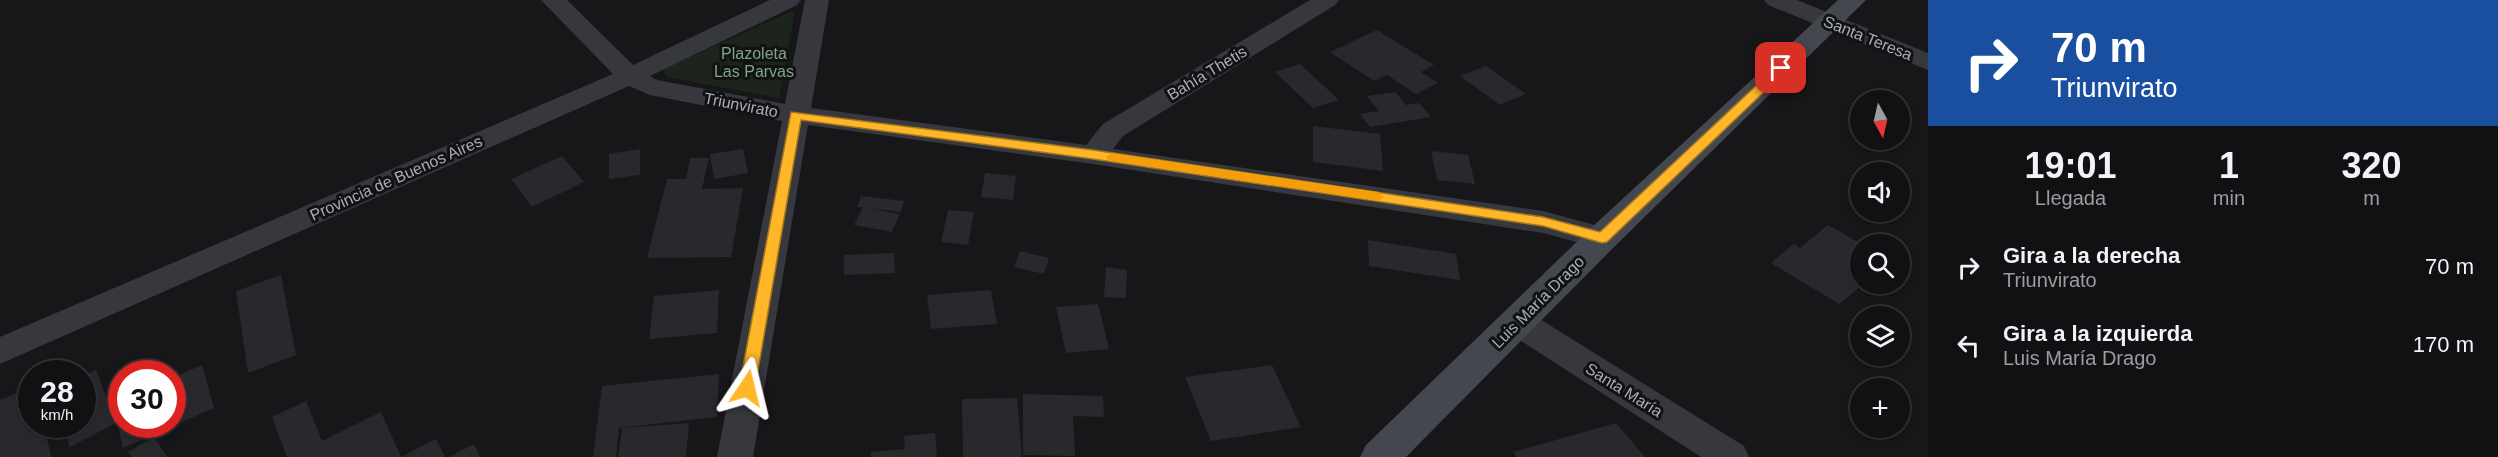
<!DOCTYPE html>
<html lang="es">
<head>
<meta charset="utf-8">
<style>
  :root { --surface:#111113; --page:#1a1a1c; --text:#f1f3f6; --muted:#9c9da0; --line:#303133 }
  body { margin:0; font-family:Arial,sans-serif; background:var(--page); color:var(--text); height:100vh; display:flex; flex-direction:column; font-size:22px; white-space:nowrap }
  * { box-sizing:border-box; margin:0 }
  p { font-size:20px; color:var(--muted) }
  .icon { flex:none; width:33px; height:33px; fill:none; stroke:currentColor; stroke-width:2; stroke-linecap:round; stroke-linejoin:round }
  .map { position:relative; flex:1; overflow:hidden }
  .side { display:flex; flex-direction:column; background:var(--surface); width:570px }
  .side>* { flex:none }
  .guide { background:#1a4fa0; color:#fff; overflow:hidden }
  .needle { width:39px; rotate:172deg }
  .fabs { position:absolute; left:1850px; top:90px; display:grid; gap:12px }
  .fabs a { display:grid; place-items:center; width:60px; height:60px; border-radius:50%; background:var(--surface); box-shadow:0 3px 9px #0003,0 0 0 2px var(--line); font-size:30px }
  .speed { position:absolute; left:18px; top:360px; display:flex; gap:12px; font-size:30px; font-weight:700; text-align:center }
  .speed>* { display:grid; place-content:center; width:78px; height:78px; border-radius:50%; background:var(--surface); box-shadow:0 3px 9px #0003,0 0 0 2px var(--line); line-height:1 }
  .speed small { font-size:15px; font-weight:400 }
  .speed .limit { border:9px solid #d22; background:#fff; color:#111 }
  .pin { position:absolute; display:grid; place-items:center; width:51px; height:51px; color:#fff; margin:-26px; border-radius:12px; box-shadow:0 3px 9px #0006 }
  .me { position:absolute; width:66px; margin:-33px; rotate:10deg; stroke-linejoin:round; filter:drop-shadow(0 0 4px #0008) }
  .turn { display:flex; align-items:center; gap:21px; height:126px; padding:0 24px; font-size:27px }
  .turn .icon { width:78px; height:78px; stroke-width:2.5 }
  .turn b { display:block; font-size:42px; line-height:51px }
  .eta { display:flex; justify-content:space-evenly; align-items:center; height:102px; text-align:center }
  .eta b { font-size:36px; font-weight:700; line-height:42px }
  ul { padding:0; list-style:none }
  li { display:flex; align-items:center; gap:18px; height:78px; padding:0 24px }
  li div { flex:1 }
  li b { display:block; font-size:22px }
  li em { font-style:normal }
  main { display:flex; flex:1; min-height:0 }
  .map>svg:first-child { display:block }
  .green { fill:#1c241d }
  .building { fill:#29292d }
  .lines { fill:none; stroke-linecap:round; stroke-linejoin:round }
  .street { fill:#37383e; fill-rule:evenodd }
  .secondary { fill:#45474e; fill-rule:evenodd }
  .route { fill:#ffb729; stroke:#a6771b; stroke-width:1.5 }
  .slow { fill:#f59e0b }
  .labels { text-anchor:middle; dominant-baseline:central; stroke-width:6; stroke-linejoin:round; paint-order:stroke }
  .street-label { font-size:16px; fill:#a7adba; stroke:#121214 }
  .park-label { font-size:16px; fill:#7da780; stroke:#121214 }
</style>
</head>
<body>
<main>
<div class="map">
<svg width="1928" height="457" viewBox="0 0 1928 457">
  <rect width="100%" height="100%" fill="#171719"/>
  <path class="green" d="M795 10 779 98 667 77 663 69Z"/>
  <g class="building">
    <path d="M1377 30 1434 65 1421 72 1438 83 1416 94 1387 75 1374 81 1330 52Z"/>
    <path d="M1300 64 1339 100 1313 108 1275 72Z"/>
    <path d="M1486 66 1526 94 1500 105 1460 76Z"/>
    <path d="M1395 92 1406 105 1419 103 1431 117 1370 127 1360 114 1379 111 1367 96Z"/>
    <path d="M1313 126 1380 134 1383 171 1313 162Z"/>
    <path d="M640 149V175L609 179V154Z"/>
    <path d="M743 149 748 173 714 179 710 154Z"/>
    <path d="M1431 151 1468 155 1475 184 1437 180Z"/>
    <path d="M562 156 584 182 532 207 511 179Z"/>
    <path d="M690 158H709L702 189 743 188 731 257 647 258 667 179H686Z"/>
    <path d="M985 173 1016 176 1013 200 981 197Z"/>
    <path d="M861 196 904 201 901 212 867 208 900 214 892 232 854 225 863 207H857Z"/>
    <path d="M948 210 974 212 968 245 941 242Z"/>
    <path d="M1828 225 1860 243V284H1864L1839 304 1771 263 1794 244 1800 248Z"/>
    <path d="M1368 240 1456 254 1460 280 1369 266Z"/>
    <path d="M1020 251 1049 258 1044 274 1014 267Z"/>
    <path d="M894 253 895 273 844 275V255Z"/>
    <path d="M1106 267 1127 270 1126 298 1104 297Z"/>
    <path d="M281 275 296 355 248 373 236 291Z"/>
    <path d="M719 290 717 333 649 339 654 296Z"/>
    <path d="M991 290 997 324 931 329 927 295Z"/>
    <path d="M1098 304 1109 349 1066 353 1056 307Z"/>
    <path d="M202 365 214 408 123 448 113 403 122 399V424H172V378Z"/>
    <path d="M1272 365 1301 427 1211 441 1185 377Z"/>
    <path d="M96 370 116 423 70 447 62 424H82V377Z"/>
    <path d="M719 374 717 417 619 428 616 457H593L602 386Z"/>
    <path d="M32 387V424H44L51 457H0V400Z"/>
    <path d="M1023 394 1103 396 1104 417 1073 416 1075 456 1023 455Z"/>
    <path d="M1017 398 1022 457H963L962 399Z"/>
    <path d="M306 401 322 441 381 412 401 457 436 439 445 457H287L272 417Z"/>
    <path d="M689 423 686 457H618L622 428Z"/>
    <path d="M1616 423 1645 457H1517L1513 452Z"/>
    <path d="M935 433 937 457H871V452L905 449 904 436Z"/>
    <path d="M154 437 167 457H132L128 452Z"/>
    <path d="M474 444 480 457H449Z"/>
  </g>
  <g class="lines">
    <g class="street">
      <path d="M541 0H567L633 65 770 0H801L797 5 650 76 657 80 785 104 805 0H829L811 108 1086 145 1103 124 1310 0H1339L1335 5 1123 136 1113 149 1543 211 1613 230 1617 238 1613 246 1602 249 1543 233 1093 164 808 125 753 457H717L782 121 650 95 629 86 0 364V337L613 74Z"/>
      <path d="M1764 0H1797L1928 53V70L1768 5Z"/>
      <path d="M1518 309 1530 313 1744 446 1749 457H1701L1506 331 1502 322 1506 313Z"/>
    </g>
    <path class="secondary" d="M1838 0H1866L1614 247 1406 457H1360L1366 445 1590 229Z"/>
  </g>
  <path class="route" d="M1781 65 1787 68 1786 71 1607 242 1602 243 1543 226 1093 159 801 120 755 388 753 393 747 395 741 393 739 388 791 112 1093 150 1543 217 1600 232 1777 66Z"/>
  <path class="slow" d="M1112 153 1378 192 1384 197 1378 201 1108 160 1106 157Z"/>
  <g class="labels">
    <g class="street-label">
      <text transform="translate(1868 38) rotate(22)">Santa Teresa</text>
      <text transform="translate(1207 73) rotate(-31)">Bahía Thetis</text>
      <text transform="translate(741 105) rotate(11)">Triunvirato</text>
      <text transform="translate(396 178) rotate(-24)">Provincia de Buenos Aires</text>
      <text transform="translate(1538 302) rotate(-45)">Luis María Drago</text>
      <text transform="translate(1624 390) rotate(32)">Santa María</text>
    </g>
    <g class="park-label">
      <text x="754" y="53">Plazoleta<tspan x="754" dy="18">Las Parvas</tspan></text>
    </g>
  </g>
</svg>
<div class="fabs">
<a><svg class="needle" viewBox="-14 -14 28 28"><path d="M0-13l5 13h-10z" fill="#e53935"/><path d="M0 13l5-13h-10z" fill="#9c9da0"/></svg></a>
<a><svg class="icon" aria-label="sound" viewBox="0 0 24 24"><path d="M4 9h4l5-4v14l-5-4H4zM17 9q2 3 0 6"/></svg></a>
<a><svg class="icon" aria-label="search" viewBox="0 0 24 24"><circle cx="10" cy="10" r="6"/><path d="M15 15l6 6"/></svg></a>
<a><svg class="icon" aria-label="layers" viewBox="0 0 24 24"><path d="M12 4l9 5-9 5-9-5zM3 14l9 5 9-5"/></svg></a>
<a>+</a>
</div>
<div class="speed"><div>28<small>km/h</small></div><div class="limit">30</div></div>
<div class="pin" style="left:1781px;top:68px;background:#d93025"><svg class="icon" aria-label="arrive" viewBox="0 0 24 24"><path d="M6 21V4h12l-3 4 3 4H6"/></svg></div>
<svg class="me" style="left:747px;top:388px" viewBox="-20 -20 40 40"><path d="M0-17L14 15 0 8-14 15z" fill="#ffb729" stroke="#fff" stroke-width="4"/></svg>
</div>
<section class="side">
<div class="guide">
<div class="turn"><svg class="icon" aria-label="right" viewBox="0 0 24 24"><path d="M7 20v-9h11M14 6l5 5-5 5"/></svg><div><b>70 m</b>Triunvirato</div></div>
</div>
<div class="eta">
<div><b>19:01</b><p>Llegada</p></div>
<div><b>1</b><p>min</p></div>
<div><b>320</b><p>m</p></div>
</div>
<ul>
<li><svg class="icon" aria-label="right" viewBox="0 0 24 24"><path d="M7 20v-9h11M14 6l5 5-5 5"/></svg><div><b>Gira a la derecha</b><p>Triunvirato</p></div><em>70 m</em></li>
<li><svg class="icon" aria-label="left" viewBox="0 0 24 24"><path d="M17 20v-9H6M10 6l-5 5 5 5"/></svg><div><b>Gira a la izquierda</b><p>Luis María Drago</p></div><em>170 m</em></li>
</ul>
</section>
</main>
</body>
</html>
